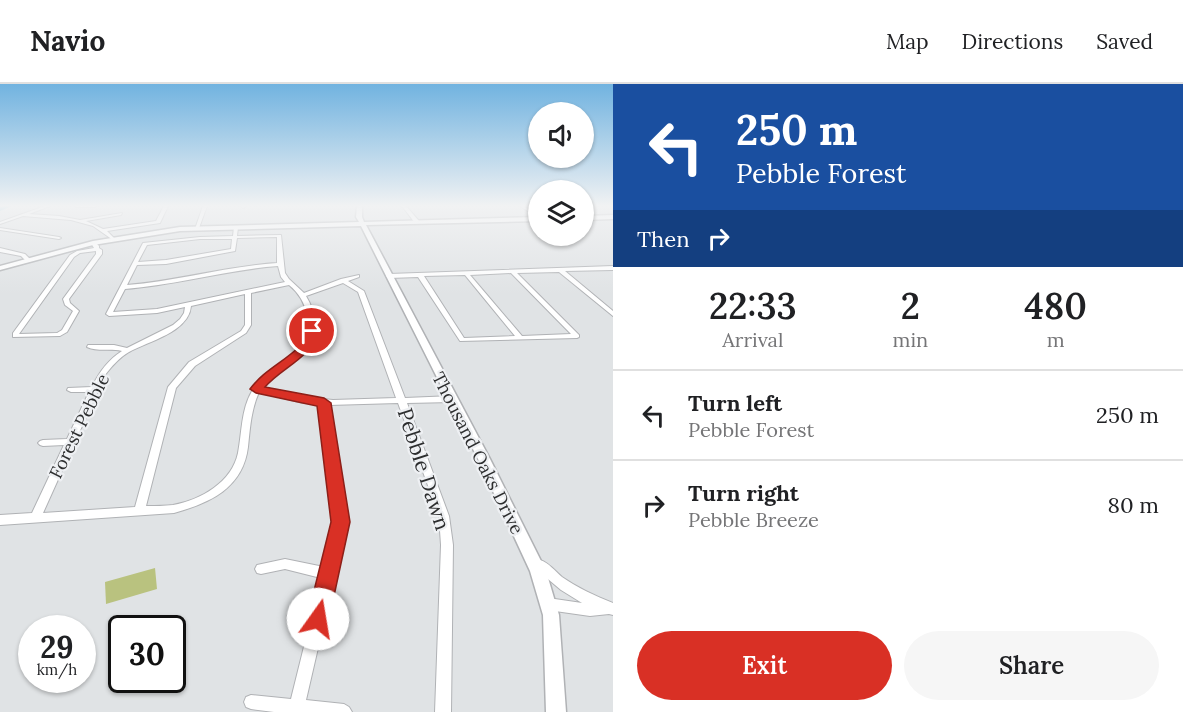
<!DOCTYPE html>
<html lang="en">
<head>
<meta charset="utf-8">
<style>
  :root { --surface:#fff; --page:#f6f6f6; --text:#202124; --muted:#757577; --line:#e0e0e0; --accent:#d93025 }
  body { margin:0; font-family:Lora,serif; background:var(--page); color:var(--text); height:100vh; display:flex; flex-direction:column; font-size:22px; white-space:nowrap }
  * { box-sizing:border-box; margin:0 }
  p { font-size:20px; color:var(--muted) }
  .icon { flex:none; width:33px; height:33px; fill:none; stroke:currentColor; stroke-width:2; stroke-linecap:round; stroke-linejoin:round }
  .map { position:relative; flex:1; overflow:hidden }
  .panel { display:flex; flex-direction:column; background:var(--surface); width:570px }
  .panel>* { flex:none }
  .top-card { background:#1a4fa0; color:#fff; overflow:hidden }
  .fabs { position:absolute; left:528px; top:18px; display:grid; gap:12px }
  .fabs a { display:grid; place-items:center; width:66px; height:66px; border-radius:50%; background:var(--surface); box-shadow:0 2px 4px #0004; font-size:30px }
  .speed { position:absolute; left:18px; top:531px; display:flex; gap:12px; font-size:30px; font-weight:700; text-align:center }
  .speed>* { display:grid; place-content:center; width:78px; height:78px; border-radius:50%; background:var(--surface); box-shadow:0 2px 4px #0004; line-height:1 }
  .speed small { font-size:15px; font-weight:400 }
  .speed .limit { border:3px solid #111; border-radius:9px; background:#fff; color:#111 }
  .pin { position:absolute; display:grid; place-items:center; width:51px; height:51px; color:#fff; margin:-26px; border:3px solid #fff; border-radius:50%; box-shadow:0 2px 6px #0007 }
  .me { position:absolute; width:66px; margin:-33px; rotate:13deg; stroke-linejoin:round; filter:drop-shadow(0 0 4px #0008) }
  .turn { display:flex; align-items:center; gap:21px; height:126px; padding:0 24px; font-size:27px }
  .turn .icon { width:78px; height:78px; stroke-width:2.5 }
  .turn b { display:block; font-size:42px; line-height:51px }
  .then { display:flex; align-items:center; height:57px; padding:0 24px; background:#0003; gap:12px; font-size:22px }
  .eta { display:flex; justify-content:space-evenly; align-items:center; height:102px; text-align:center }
  .eta b { font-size:36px; font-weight:600; line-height:42px }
  .button { display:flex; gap:12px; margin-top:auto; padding:12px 24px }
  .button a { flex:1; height:69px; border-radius:36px; background:var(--accent); color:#fff; font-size:24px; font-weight:600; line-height:69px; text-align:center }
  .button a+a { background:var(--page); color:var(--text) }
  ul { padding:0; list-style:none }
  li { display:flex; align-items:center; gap:18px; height:90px; padding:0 24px; border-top:2px solid var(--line) }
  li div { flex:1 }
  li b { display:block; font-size:22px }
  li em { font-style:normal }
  header { display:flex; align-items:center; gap:36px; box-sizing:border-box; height:84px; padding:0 30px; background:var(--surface); border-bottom:2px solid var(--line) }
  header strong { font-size:28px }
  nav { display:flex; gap:33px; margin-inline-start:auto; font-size:21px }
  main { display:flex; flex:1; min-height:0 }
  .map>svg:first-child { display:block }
  .green { fill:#b9c27f }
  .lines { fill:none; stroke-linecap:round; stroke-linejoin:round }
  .river { fill:#5fb1d5; fill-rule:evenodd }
  .minor-casing { stroke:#b0b2b5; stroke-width:2 }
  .major-casing { stroke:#b0b2b5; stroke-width:3 }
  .minor { fill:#fff; fill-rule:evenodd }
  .major { fill:#fff; fill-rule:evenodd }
  .route { fill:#d93025; stroke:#8d1f18; stroke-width:1.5 }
  .labels { text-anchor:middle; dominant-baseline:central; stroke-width:4.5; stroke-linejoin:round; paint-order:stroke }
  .street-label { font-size:18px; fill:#2d2e2f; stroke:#eef0f3 }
  .near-street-label { font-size:21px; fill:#2d2e2f; stroke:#eef0f3 }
</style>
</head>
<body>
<header>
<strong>Navio</strong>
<nav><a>Map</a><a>Directions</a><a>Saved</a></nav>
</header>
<main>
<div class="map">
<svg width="613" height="628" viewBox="0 0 613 628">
  <rect width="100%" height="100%" fill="#e0e3e5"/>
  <path class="green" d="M155 484 157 505 106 520 105 498Z"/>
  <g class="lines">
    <path class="river" d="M4 122H12L0 127V123Z"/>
    <defs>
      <g id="minor">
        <path d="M45 122H50L29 130 59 132 80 136 122 129 121 131 86 137 103 145 156 137 164 122H168L160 139 107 147 115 155 113 156 93 142 71 136 23 132 0 140V138Z"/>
        <path d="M75 122H96L94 123H77Z"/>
        <path d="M203 122H207L199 144 195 145Z"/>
        <path d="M241 122H245V123L243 124Z"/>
        <path d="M402 122H406L419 137V139H415Z"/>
        <path d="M520 122H524L538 131V134Z"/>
        <path d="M236 142 238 143 237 152 281 151 285 189 289 195 304 209 341 195 359 191V193L348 197 364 207 405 314 453 312 457 315 453 318 407 319 449 432 453 461 451 628H435L441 461 439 432 398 319 329 321 345 438 334 488 335 490 306 616 344 620 349 623 352 628H274L251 625 246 623 244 618 246 613 251 611 291 615 321 494 285 485 261 490 257 489 255 485 257 481 285 475 324 483 335 438 320 320 303 319 259 308C251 326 250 344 248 363 243 404 210 419 174 429L0 441V431L32 429 64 361 43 362 40 361 38 359 40 357 43 356 67 355 89 308H71L67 306 68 304 92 303C99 288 108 276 122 267 111 264 97 268 87 263L88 261H114L127 264 173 241 180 235 184 229 185 223 157 229 109 232 106 230 143 159 200 153 233 152 234 143ZM277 153V179C227 182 178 197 127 201L137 181 166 180 235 167 237 154ZM200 155H232L231 165 166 176 138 178 147 161ZM278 182 281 193 285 198 157 225 113 228 125 205C177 201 226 186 278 182ZM343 199 358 208 396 314 333 316 303 313 261 304C278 279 319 275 315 239 314 229 311 220 306 212ZM289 201C299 209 305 219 307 232 316 277 269 274 252 307 241 326 242 348 238 369 232 398 201 416 173 421 164 422 155 422 146 422L176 304 195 282 246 249 251 241V209ZM245 210V241L241 247 189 278 168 303 135 423 43 429 105 291C112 282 119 274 129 268 149 257 189 248 191 222Z"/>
        <path d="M0 144 59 153 61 154 59 155 0 146Z"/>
        <path d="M91 158H95L99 162V164L102 166V170L69 215 70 219 79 227 67 248 60 252 13 253V249L70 171 77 167 94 164 91 159ZM96 167V170L63 215 65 221 73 227 62 246 57 249 19 250 74 173 80 169Z"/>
        <path d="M0 164 25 170 31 176 26 177 21 172 0 168Z"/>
        <path d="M613 182V186L565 187 613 227V232L559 188 517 189 579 251V253L577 254 460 257 418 193 389 194 386 192 389 190ZM511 189 571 250 522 252 470 191ZM465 191 515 252 464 254 424 192Z"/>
        <path d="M540 476C549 479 555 487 562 493 578 504 595 512 613 519V531L609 530 590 532 548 526 543 524 542 520 543 516 548 514 582 519 561 506 536 485 534 481 536 477Z"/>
      </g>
      <g id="major">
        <path d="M357 122H362V133L364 138 538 133V137L366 141 490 375 546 487 559 531 566 628H546L543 531 530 487 478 375 361 142 180 147 93 161 0 186V182L93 157 180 143 359 138 356 133Z"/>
        <path d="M613 131V135L584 136V132Z"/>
      </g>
    </defs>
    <use href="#minor" class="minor-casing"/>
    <use href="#major" class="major-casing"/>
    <use href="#minor" class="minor"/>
    <use href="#major" class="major"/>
  </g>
  <linearGradient id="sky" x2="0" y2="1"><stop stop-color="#71b3e0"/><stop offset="0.58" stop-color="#f1f2f3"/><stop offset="1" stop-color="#f1f2f3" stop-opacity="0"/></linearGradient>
  <rect width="613" height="210" fill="url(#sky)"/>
  <path class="route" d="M312 243 318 247C312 274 282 283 265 303L324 314 331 319 350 438 329 535 326 542 318 545 310 542 307 535 331 438 317 322 256 309 250 305C264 286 284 278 300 262 307 256 304 246 312 243Z"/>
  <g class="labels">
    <g class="street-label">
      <text transform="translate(79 342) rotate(-64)">Forest Pebble</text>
      <text transform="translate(478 369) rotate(63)">Thousand Oaks Drive</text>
    </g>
    <g class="near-street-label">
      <text transform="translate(424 385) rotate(72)">Pebble Dawn</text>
    </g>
  </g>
</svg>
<div class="fabs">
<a><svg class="icon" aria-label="sound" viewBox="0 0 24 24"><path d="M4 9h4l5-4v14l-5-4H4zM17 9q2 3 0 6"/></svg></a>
<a><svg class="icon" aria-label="layers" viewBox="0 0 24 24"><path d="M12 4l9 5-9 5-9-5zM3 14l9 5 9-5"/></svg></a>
</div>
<div class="speed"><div>29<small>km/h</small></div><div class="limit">30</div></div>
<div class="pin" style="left:312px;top:247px;background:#d93025"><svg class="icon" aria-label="arrive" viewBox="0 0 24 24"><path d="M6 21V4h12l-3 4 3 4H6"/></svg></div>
<svg class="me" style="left:318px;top:535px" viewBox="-20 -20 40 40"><circle r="19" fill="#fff"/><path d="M0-13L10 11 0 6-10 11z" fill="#d93025"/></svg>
</div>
<section class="panel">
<div class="top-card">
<div class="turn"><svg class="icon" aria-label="left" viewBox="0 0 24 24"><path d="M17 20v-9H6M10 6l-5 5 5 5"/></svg><div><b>250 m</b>Pebble Forest</div></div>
<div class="then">Then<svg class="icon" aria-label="right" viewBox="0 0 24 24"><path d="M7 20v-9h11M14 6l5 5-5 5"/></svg></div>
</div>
<div class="eta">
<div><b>22:33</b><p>Arrival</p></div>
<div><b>2</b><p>min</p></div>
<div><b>480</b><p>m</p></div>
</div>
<ul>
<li><svg class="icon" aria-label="left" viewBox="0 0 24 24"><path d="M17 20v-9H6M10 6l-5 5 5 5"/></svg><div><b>Turn left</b><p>Pebble Forest</p></div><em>250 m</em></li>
<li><svg class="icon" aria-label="right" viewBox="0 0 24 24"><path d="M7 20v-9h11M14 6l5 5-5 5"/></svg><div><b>Turn right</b><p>Pebble Breeze</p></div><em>80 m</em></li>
</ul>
<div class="button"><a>Exit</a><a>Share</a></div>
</section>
</main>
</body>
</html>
